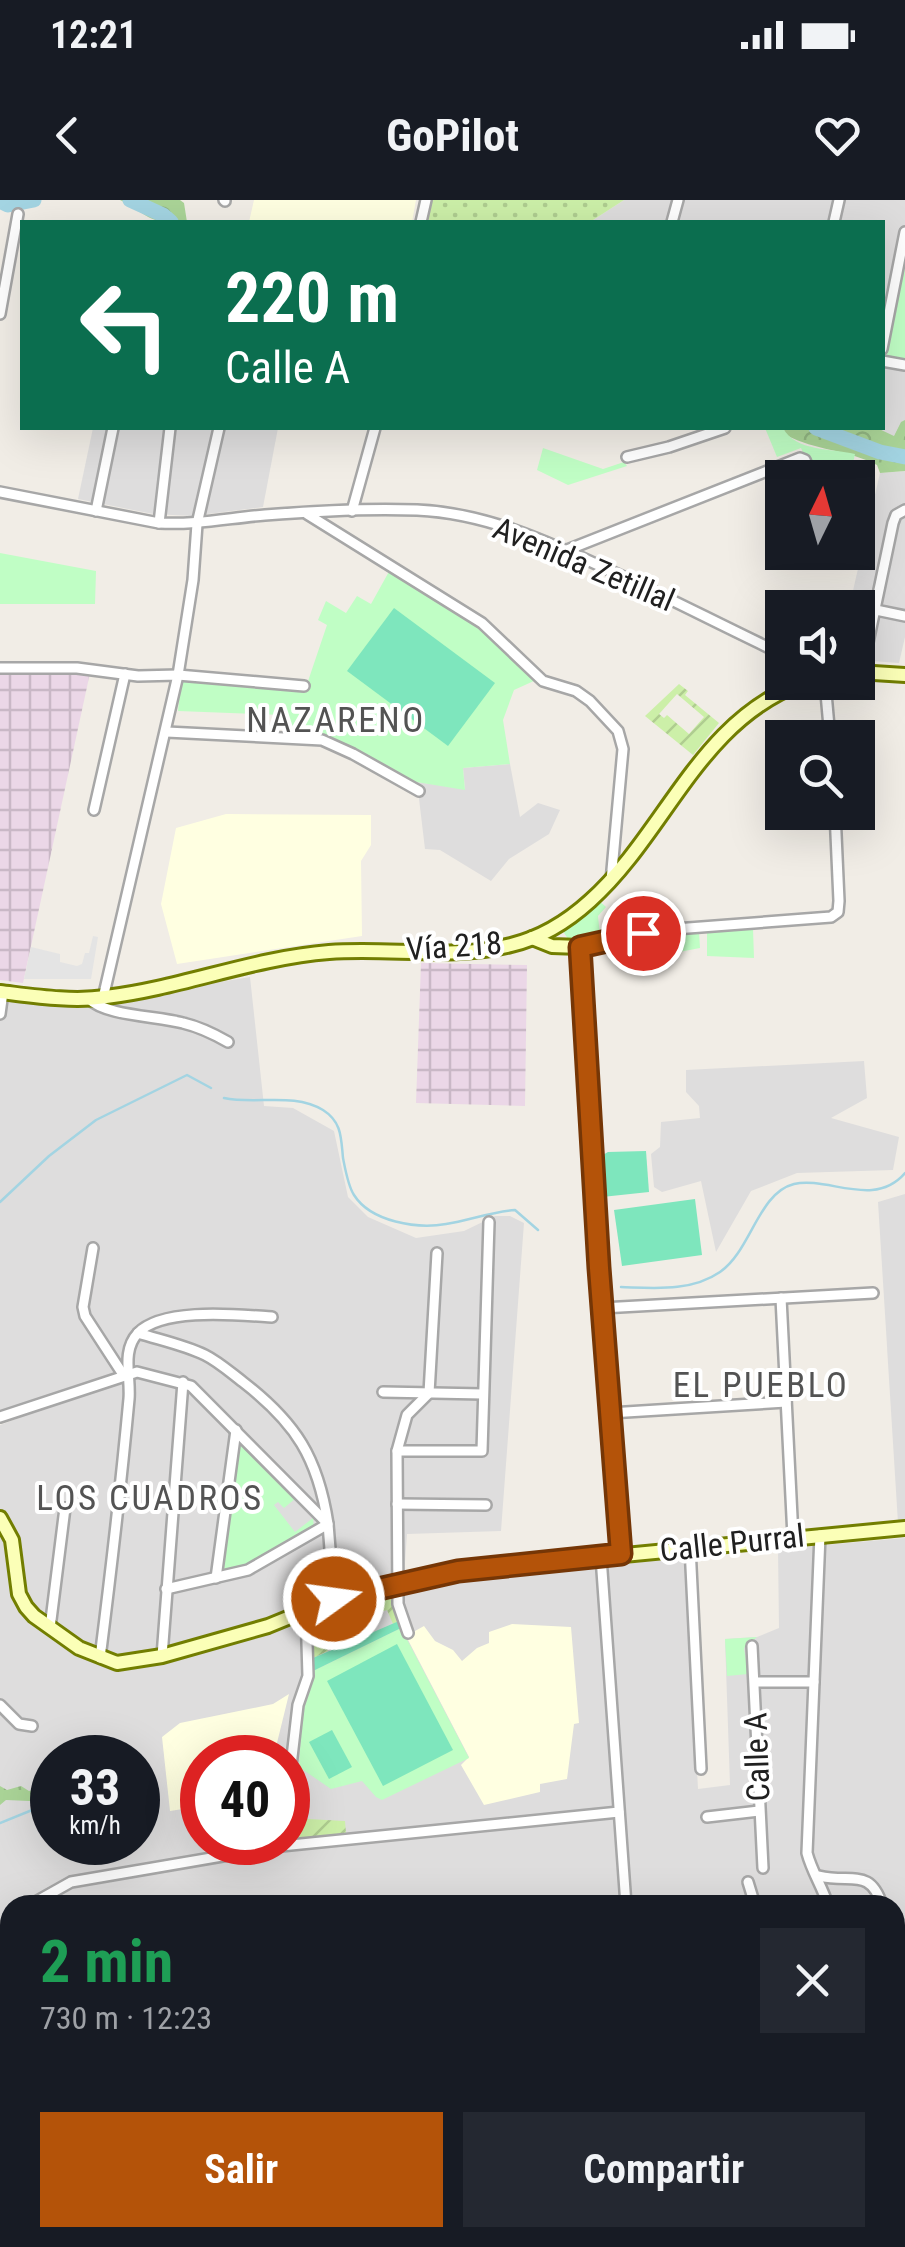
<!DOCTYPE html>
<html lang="es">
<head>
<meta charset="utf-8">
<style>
  :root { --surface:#171b24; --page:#242831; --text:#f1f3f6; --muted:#9ea1a6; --accent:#b45309 }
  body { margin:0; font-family:"Roboto Condensed",sans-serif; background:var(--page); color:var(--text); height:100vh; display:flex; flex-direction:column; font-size:38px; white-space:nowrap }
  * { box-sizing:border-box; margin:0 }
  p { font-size:32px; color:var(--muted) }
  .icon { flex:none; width:55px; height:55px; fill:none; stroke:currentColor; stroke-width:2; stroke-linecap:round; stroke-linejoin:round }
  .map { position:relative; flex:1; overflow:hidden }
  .side { position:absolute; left:0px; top:1695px; width:905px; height:352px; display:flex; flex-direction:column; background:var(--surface); border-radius:30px 30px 0 0; box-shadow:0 10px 40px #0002 }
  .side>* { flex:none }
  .hud { position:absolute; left:20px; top:20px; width:865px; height:210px; border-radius:0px; box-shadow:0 10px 40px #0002; background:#0b6e4f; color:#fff; overflow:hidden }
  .needle { width:65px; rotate:5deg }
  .fabs { position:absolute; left:765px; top:260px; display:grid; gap:20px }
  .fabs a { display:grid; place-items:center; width:110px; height:110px; border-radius:0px; background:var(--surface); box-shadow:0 10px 40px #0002; font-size:50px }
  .speed { position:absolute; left:30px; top:1535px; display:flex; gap:20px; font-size:50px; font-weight:700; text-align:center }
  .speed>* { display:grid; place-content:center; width:130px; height:130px; border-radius:50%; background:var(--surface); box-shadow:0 10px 40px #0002; line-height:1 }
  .speed small { font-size:25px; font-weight:400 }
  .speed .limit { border:15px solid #d22; background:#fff; color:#111 }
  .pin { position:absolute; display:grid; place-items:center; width:85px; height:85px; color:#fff; margin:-42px; border:5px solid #fff; border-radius:50%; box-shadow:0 2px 10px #0007 }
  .me { position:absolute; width:110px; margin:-55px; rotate:76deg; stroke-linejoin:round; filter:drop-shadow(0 0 8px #0008) }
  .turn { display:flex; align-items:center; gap:35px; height:210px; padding:0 40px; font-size:45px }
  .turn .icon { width:130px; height:130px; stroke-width:2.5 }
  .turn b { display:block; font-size:70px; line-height:85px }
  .round { display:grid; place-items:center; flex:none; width:105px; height:105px; border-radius:0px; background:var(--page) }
  .headline { display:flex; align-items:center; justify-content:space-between; height:170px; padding:0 40px }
  h1 { font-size:60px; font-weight:700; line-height:75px; color:#1e9e55 }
  .primary-button { display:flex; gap:20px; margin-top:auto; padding:20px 40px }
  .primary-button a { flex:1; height:115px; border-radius:0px; background:var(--accent); color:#fff; font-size:40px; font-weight:700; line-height:115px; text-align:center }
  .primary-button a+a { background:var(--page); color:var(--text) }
  .status { display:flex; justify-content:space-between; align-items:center; height:70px; padding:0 50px; background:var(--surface); direction:ltr }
  .status svg { height:28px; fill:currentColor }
  header { display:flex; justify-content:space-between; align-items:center; height:130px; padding:0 40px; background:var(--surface); font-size:45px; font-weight:700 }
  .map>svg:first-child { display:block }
  .residential { fill:#dedddd; fill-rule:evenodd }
  .industrial { fill:url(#industrial-grid) }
  .education { fill:#ffffe1 }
  .grass { fill:url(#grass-dots) }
  .forest { fill:url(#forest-crowns) }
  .park { fill:#c0fec5 }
  .garden { fill:url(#garden-furrows); fill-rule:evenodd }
  .pitch { fill:#7ee6bd }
  .parking { fill:#e4e4e4 }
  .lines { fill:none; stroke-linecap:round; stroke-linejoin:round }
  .stream { stroke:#a3d4e2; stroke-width:2.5 }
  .river { stroke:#a3d4e2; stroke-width:15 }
  .street-casing { stroke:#a7a7a7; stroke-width:14 }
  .secondary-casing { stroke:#727e00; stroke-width:18 }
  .street { stroke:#fff; stroke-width:9 }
  .secondary { stroke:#fbffb7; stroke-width:12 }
  .route-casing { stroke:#753606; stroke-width:25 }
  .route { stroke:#b45309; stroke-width:18 }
  .labels { text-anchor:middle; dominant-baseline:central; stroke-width:8; stroke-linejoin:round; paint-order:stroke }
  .street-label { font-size:32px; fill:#202020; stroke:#fff }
  .neighbourhood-label { font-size:35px; letter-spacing:2.5px; fill:#535353; stroke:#fff }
</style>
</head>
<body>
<div class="status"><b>12:21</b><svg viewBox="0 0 49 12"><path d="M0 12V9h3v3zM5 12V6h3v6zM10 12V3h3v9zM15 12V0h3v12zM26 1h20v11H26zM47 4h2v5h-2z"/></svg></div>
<header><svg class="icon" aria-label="back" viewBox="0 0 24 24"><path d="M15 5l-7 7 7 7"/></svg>GoPilot<svg class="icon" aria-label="heart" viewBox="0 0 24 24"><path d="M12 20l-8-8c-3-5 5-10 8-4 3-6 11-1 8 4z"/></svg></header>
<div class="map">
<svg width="905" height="2047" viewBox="0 0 905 2047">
  <defs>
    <pattern id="industrial-grid" width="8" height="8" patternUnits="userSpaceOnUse" patternTransform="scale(2.5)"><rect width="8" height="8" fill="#ebd7e7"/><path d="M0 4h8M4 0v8" fill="none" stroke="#c9b8c6"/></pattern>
    <pattern id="grass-dots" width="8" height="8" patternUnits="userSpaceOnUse" patternTransform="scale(2.5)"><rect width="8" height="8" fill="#ccefa8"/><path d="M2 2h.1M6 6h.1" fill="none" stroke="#afcd90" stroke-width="1.8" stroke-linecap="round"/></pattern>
    <pattern id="forest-crowns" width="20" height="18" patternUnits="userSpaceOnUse" patternTransform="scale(2.5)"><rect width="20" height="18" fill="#aad497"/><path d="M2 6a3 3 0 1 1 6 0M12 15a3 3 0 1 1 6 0" fill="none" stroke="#92b682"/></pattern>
    <pattern id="garden-furrows" width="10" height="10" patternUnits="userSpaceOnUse" patternTransform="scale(2.5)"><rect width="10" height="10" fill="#ccefa8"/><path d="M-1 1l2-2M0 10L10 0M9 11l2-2" fill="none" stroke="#afcd90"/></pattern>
  </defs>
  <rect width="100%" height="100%" fill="#f1ede6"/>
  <g class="residential">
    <path d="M624 0H905V245L839 228H882V22H590Z"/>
    <path d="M93 228H278L263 307 192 316 153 314 78 299Z"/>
    <path d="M905 271V437L899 463 858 460V408H849L880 273Z"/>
    <path d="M510 564 520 617 538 603 560 610 549 634 509 659 491 681 440 650 425 649 417 582 465 589 463 568Z"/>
    <path d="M250 777 264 906 293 908 334 931 348 997 368 1017 416 1038 464 1031 495 1016H510L524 1023 501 1331 407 1334 404 1376 362 1383V1394L686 1357 698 1589 730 1585 725 1439 757 1437 779 1428 778 1349 905 1338V1822L895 1797V1705H10V1889L0 1895V1225L19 1218 16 1205 0 1211V799L82 805ZM52 1558H138V1642H52ZM202 1558H288V1642H202Z"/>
    <path d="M864 861 867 898 831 918 899 937 893 970 797 973 751 991 716 1052 701 981 662 992 654 987 651 954 660 947 661 922 700 918 699 906 686 892V870Z"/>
    <path d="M905 994V1323H898L878 1002Z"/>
    <path d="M895 1864 899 1880 905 1884V2047H812L809 2038H895Z"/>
    <path d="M0 2031 10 2038H124L118 2047H0Z"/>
  </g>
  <g class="industrial">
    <path d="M0 473H90L23 783 0 780Z"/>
    <path d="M421 763 527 765 525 906 416 903Z"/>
  </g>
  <g class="education">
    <path d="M254 0H416L412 22H249Z"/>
    <path d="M226 614 371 615V645L361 661 362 736 177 764 161 704 176 628Z"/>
    <path d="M512 1424 571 1427 579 1523 574 1524 567 1579 540 1584V1592L484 1605 461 1565 469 1557 406 1436 424 1426 435 1441 453 1450 462 1461 477 1448 489 1443V1432Z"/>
    <path d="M289 1494 276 1547 279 1557 202 1558V1606L170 1611 162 1537 180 1523 273 1504Z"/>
  </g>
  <path class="grass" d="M432 0H624L590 22H428Z"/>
  <g class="forest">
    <path d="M120 0H180L184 3 187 22C144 23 153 17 120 0Z"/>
    <path d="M905 220V271L880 273 877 265C846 249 816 251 786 235L783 228H877L894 236 901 222Z"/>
    <path d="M52 1583V1602L6 1600 0 1605V1586L7 1590 21 1586 29 1591Z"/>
    <path d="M251 2038H416L421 2047H240Z"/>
    <path d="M482 2038H809L812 2047H477Z"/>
  </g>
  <g class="park">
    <path d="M905 67V161L886 157Z"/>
    <path d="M765 228H783C796 252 831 248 855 254L850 277H814L801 248 777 257Z"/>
    <path d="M543 248 603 269 624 262 627 266 568 285 537 270Z"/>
    <path d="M0 353 96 371 95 404H0Z"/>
    <path d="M391 368 483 427 536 480 514 490 503 520 510 564 463 568 465 590 410 581 338 541 302 530H283V515L178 511 181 478 305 490 327 425 318 420 326 401 346 413 357 396 371 404Z"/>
    <path d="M597 699 606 707 598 716 600 735 568 739 561 728Z"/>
    <path d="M753 729 754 758 707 756V733Z"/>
    <path d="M699 732 700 748 648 758 646 740Z"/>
    <path d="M240 1243 296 1298 284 1308 278 1302 274 1305 295 1332 313 1318 314 1328 248 1367 220 1373Z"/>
    <path d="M401 1428 469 1558 382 1600 376 1597 362 1581 331 1589 299 1567 302 1518 313 1471Z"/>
    <path d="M757 1437 744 1448 748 1474 727 1476 725 1439Z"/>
  </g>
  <g class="garden">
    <path d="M679 484 688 491 685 495 719 523 693 555 645 516ZM677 494 704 517 689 534 667 515 664 518 659 514Z"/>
    <path d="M383 1392 391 1397 399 1421 393 1424 387 1410 368 1416 363 1404 316 1423 328 1451 313 1458 312 1425 317 1413Z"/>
    <path d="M290 1618 345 1621 346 1633 293 1639 288 1622Z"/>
  </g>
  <g class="pitch">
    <path d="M394 408 495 483 448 546 347 471Z"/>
    <path d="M646 951 649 992 602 997 601 956 608 952Z"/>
    <path d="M695 999 702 1055 622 1066 614 1010Z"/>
    <path d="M399 1421 401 1428 313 1471V1458Z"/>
    <path d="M397 1444 453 1550 383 1586 327 1481Z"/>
    <path d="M332 1530 352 1567 329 1579 309 1542Z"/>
  </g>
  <path class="parking" d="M93 736 98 737 91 779H24L31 747 60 754V762L77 766 82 764 85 753H89Z"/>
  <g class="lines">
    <g class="stream">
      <path d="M224 898C256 905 293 892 323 910 342 922 341 938 343 958 345 968 348 986 354 995 371 1022 417 1029 446 1024 470 1020 491 1012 515 1010L538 1030"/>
      <path d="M0 1002 49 956 96 920 187 875 211 888"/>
      <path d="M621 1087C654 1088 691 1092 720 1072 751 1051 758 993 794 984 828 976 874 1009 905 973"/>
      <path d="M138 1605 152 1603"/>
      <path d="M0 1623 42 1606H52"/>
    </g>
    <g class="river">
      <path d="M130 0 163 15 171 22"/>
      <path d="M0 1 8 5 34 0"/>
      <path d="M816 228 880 252 905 257"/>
      <path d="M895 1807 905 1851"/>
      <path d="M0 2018 10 2025"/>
      <path d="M270 2047 277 2038"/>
      <path d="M659 2047 662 2038"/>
    </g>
    <defs>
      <g id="street">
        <path d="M224 0 225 1"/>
        <path d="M421 22 426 0"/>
        <path d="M672 22 678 0"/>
        <path d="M834 22 839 0"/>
        <path d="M0 114 18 14"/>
        <path d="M882 149 905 32"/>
        <path d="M882 161 905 165"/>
        <path d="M627 257 669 247 725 228"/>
        <path d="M0 292 159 323C195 325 229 318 265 315 314 311 367 308 417 310 486 313 549 342 611 371 669 398 725 427 782 454"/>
        <path d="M96 311 113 228"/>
        <path d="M352 311 375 228"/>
        <path d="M307 314 482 423 543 481 576 491 590 501 618 531 623 549 611 681"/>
        <path d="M159 323 170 228"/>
        <path d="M567 350 800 258 805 260 812 278"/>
        <path d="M876 410 905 416"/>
        <path d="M0 468H77L138 476 178 475 304 486"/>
        <path d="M862 471 893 323 896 315 905 310"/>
        <path d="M825 482 830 538"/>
        <path d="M167 532 322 540 353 554 419 591"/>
        <path d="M94 610 125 474"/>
        <path d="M580 747 662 730 831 717 838 712 839 701 835 612"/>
        <path d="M103 798 178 475 193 380 197 324 219 228"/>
        <path d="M89 799C106 816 158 816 183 823 200 827 214 834 228 842"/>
        <path d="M0 814 3 792"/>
        <path d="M93 1048 83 1107 85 1116 124 1176"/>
        <path d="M781 1098 793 1337"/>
        <path d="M602 1108 873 1093"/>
        <path d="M138 1133C160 1140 184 1145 205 1155 219 1162 231 1173 243 1182 296 1223 318 1258 328 1324L248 1370 166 1389"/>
        <path d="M383 1192 483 1194"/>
        <path d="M610 1213 786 1202"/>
        <path d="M0 1217 137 1172 191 1186 328 1324 334 1399"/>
        <path d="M397 1251H482L489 1022"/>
        <path d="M397 1304 486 1305"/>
        <path d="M820 1335 807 1653C812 1672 822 1686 828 1705"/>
        <path d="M690 1347 701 1569"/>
        <path d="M601 1357 626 1705"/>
        <path d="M216 1378 236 1230"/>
        <path d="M50 1428 65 1308"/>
        <path d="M408 1433 398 1404 397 1251 407 1215 429 1193 437 1053"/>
        <path d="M752 1446 763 1668"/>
        <path d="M162 1456 183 1182"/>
        <path d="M100 1458C111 1371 121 1285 129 1199 131 1177 121 1151 138 1133 163 1107 239 1115 272 1117"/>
        <path d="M755 1482H814"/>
        <path d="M0 1505 19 1524 32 1526"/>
        <path d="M288 1592 298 1505 308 1476 306 1410"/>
        <path d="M707 1617 759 1611"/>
        <path d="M819 1676C851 1684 870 1667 882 1705"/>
        <path d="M748 1682 755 1705"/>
        <path d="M30 1705 71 1682 281 1646 619 1612"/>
        <path d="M0 1730 10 1721"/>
        <path d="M895 1746 905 1779"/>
        <path d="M895 1964 905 1985"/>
        <path d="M861 2038 864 2047"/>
        <path d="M103 2047 111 2038"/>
      </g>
      <g id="secondary">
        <path d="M858 472 905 475"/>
        <path d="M532 738 552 746 580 747 602 1108 621 1354"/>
        <path d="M0 792C34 796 72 802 106 797 181 788 253 758 329 752 388 747 453 760 511 745 540 738 568 721 590 701 667 632 699 519 805 482"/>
        <path d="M0 1318 12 1340 19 1394 26 1407 34 1416 79 1448 117 1463 162 1456 268 1426 334 1399 458 1371 905 1328"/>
      </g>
    </defs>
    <use href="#street" class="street-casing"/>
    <use href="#secondary" class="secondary-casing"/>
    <use href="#street" class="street"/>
    <use href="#secondary" class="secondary"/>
  </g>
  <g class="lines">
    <defs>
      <path id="route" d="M334 1399 458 1371 621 1354 599 1068 580 747 643 733"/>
    </defs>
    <use href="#route" class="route-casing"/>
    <use href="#route" class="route"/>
  </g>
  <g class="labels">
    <g class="street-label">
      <text transform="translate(584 364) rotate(23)">Avenida Zetillal</text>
      <text transform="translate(454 746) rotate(-4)">Vía 218</text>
      <text transform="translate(732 1343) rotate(-6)">Calle Purral</text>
      <text transform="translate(757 1557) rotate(-92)">Calle A</text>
    </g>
    <g class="neighbourhood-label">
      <text x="336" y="520">NAZARENO</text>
      <text x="761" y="1185">EL PUEBLO</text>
      <text x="150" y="1298">LOS CUADROS</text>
    </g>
  </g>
</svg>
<div class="fabs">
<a><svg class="needle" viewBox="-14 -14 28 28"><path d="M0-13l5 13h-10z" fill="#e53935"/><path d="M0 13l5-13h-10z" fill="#9ea1a6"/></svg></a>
<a><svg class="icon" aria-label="sound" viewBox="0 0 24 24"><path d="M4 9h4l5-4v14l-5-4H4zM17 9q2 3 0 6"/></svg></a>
<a><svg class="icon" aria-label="search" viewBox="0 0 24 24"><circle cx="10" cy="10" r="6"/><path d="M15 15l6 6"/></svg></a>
</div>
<div class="speed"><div>33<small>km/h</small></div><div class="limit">40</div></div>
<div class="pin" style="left:643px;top:733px;background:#d93025"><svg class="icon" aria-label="arrive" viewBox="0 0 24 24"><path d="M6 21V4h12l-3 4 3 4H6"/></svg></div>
<svg class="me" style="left:334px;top:1399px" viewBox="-20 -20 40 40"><circle r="17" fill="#b45309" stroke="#fff" stroke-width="3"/><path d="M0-11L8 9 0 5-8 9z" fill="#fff"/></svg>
<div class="hud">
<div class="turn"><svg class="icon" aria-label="left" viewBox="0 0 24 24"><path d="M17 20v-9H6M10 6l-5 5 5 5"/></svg><div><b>220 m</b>Calle A</div></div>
</div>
<section class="side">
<div class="headline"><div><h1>2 min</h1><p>730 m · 12:23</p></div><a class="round"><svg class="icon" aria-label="close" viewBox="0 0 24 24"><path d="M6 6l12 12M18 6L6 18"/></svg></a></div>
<div class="primary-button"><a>Salir</a><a>Compartir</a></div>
</section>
</div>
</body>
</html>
